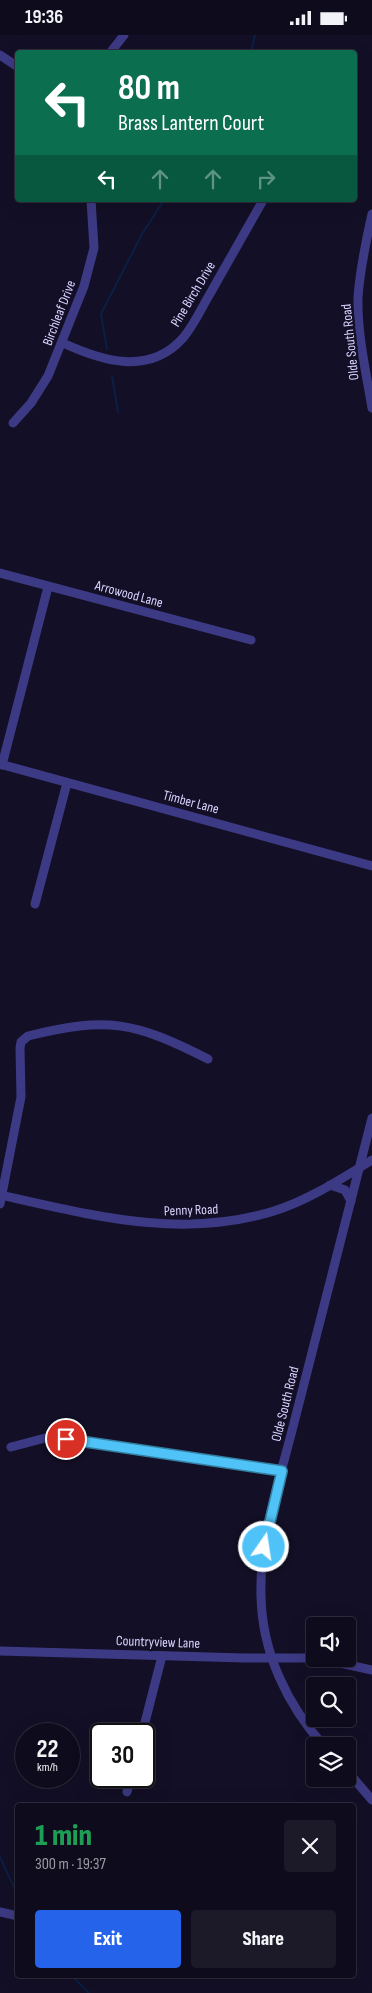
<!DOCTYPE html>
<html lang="en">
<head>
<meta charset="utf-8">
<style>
  :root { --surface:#0e0b1c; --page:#1c1929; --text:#f1f3f6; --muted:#9b9ba3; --line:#2e2b3b; --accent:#2563eb }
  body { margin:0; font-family:"Sofia Sans Condensed",sans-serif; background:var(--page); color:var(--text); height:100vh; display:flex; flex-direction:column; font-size:19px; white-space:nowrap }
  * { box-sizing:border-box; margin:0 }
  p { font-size:16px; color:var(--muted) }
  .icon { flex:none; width:28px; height:28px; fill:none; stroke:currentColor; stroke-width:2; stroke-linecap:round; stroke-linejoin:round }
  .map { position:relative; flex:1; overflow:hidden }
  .side { position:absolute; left:15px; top:1768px; width:341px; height:175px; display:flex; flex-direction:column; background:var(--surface); border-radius:5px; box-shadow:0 5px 20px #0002,0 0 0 1px var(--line) }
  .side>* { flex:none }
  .hud { position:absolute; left:15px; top:15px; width:342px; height:152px; border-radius:5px; box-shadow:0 5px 20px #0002,0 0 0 1px var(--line); background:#0b6e4f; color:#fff; overflow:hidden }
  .controls { position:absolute; left:306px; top:1582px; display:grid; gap:10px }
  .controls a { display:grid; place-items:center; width:50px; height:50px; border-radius:5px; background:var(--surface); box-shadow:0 5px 20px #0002,0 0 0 1px var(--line); font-size:25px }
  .speed { position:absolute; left:15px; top:1688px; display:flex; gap:10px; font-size:25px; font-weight:700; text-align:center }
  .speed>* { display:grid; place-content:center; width:65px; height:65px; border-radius:50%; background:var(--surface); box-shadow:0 5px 20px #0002,0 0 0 1px var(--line); line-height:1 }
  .speed small { font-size:12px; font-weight:400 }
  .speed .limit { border:2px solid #111; border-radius:8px; background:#fff; color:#111 }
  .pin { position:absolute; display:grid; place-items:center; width:42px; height:42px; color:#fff; margin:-21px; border:2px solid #fff; border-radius:50%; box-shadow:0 1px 5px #0007 }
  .me { position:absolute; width:55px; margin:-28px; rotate:13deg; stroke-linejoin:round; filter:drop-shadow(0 0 4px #0008) }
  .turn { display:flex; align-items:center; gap:18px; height:105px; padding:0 20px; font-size:22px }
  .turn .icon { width:65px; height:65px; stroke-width:2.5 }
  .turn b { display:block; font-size:35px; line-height:42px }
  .lanes { display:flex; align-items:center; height:48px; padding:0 20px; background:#0003; justify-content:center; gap:25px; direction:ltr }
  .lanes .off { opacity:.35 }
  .round { display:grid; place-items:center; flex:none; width:52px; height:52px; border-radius:5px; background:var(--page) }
  .headline { display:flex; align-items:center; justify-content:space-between; height:85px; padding:0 20px }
  h1 { font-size:30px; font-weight:800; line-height:38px; color:#1e9e55 }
  .cta { display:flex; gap:10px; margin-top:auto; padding:10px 20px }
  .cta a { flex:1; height:58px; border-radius:5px; background:var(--accent); color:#fff; font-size:20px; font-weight:800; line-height:58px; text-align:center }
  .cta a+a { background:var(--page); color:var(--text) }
  .status { display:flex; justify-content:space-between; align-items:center; height:35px; padding:0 25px; background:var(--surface); direction:ltr }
  .status svg { height:14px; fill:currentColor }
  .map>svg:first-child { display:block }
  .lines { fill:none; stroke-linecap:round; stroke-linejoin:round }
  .stream { stroke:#0a1f44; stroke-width:2 }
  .minor { stroke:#3d3a85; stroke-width:9 }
  .route-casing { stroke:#337fa1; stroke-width:12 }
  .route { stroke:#4fc3f7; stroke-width:9 }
  .labels { text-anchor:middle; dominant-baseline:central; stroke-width:5; stroke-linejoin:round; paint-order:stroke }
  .street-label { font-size:14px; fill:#d9d4ff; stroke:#130f26 }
</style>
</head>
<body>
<div class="status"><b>19:36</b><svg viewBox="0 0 49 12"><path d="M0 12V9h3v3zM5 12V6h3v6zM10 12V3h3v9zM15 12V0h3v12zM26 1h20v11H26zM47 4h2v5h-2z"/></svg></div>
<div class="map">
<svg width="372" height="1958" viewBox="0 0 372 1958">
  <rect width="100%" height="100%" fill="#130f26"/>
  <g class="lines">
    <g class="stream">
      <path d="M251 18 255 0"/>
      <path d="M107 314 101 279 142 199 164 165"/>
      <path d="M112 341 118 377"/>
      <path d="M0 1822 18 1861"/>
      <path d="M71 1940 89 1958"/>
    </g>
    <g class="minor">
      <path d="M110 18 124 0"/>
      <path d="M0 20 18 32"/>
      <path d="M372 179C366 206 360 234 358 262 357 298 366 337 372 373"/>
      <path d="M63 308C102 326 149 341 183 303 194 290 202 272 211 257 228 227 245 197 262 167"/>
      <path d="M13 388 31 368 48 341 84 251 94 213 91 165"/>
      <path d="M0 538 251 605"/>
      <path d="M0 729 372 831"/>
      <path d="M2 730 48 552"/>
      <path d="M35 869 67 748"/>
      <path d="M330 1150 345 1155 351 1166"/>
      <path d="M0 1160C91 1180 182 1205 274 1176 309 1165 341 1144 372 1125"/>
      <path d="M0 1169 21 1062 20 1013 21 1007 28 1001C108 981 135 987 208 1024"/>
      <path d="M11 1412 49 1402 282 1436"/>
      <path d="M0 1616 244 1623H315"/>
      <path d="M322 1624 372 1635"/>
      <path d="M142 1699 162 1621"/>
      <path d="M324 1711C287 1670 262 1617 261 1561 259 1502 281 1441 295 1384 321 1283 347 1183 372 1083"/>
      <path d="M348 1737 372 1765"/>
      <path d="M127 1757 131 1741"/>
      <path d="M0 1877 18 1881"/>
    </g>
  </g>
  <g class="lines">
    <defs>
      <path id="route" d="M66 1404 282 1436 264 1512"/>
    </defs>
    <use href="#route" class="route-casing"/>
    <use href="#route" class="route"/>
  </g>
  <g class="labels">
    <g class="street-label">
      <text transform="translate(193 259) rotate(-59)">Pine Birch Drive</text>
      <text transform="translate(59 278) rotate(-69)">Birchleaf Drive</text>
      <text transform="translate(350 307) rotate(-96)">Olde South Road</text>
      <text transform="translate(129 559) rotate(15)">Arrowood Lane</text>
      <text transform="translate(191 767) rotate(15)">Timber Lane</text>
      <text transform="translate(191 1175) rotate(-2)">Penny Road</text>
      <text transform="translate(285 1369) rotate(-76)">Olde South Road</text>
      <text transform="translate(158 1607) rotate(2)">Countryview Lane</text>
    </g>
  </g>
</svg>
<div class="controls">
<a><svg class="icon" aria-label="sound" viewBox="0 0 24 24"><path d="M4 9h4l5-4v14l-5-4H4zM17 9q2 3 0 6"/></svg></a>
<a><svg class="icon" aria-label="search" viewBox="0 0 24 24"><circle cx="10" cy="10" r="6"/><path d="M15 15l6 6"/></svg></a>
<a><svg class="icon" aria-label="layers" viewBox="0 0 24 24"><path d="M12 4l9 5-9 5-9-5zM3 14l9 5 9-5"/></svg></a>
</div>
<div class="speed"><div>22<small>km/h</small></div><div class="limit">30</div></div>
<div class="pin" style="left:66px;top:1404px;background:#d93025"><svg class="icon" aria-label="arrive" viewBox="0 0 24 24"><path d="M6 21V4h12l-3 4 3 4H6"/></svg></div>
<svg class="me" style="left:264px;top:1512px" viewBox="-20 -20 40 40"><circle r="17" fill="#4fc3f7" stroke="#fff" stroke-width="3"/><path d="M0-11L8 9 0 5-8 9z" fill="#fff"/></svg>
<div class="hud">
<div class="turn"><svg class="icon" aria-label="left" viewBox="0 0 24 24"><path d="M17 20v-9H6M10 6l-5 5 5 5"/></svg><div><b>80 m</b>Brass Lantern Court</div></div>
<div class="lanes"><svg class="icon" aria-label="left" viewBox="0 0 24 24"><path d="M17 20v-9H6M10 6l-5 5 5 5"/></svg><svg class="icon off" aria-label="ahead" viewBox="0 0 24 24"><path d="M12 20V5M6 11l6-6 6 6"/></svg><svg class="icon off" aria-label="ahead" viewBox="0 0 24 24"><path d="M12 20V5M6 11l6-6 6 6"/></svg><svg class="icon off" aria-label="right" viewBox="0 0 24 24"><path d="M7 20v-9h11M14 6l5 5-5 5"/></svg></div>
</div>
<section class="side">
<div class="headline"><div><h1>1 min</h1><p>300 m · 19:37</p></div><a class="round"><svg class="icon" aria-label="close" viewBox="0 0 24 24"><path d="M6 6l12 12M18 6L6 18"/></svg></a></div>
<div class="cta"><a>Exit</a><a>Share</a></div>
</section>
</div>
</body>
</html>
